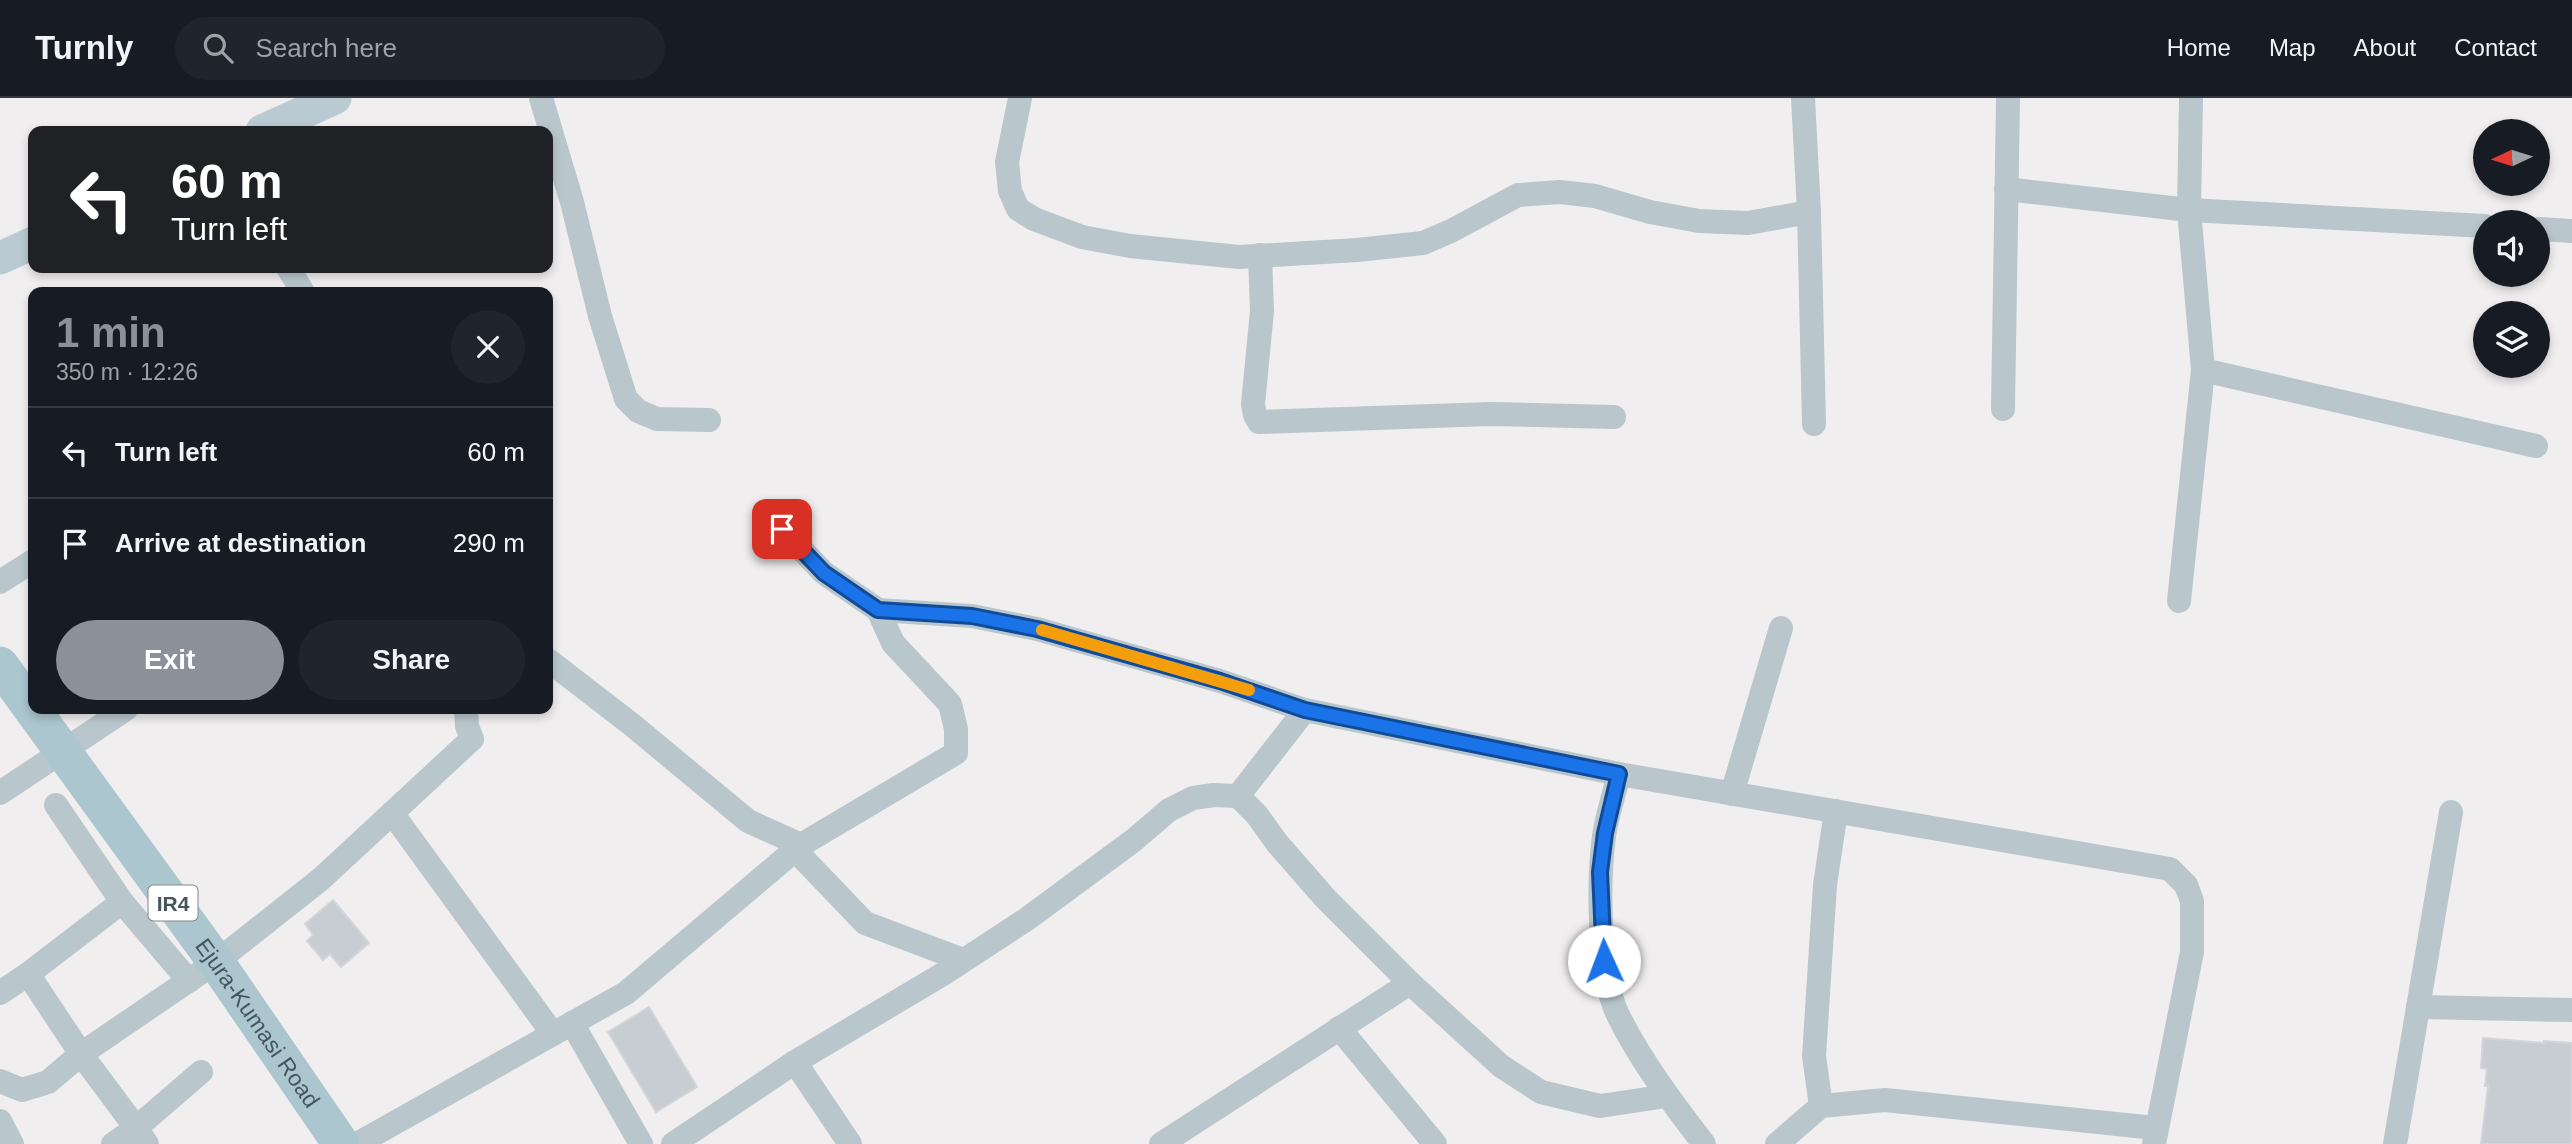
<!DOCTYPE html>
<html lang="en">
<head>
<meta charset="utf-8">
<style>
  :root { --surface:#171b24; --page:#20242c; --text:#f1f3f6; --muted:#9ea1a6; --line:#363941; --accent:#8c9099 }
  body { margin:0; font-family:Arial,sans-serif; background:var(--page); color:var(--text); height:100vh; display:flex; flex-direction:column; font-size:26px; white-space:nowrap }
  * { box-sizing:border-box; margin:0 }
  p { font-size:23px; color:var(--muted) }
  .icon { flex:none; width:38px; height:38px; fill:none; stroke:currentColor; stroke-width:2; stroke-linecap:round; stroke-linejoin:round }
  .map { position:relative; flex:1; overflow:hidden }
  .details { position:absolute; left:28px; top:189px; width:525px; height:427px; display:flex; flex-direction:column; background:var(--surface); border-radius:14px; box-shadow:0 4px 10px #0003 }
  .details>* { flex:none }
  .guide { position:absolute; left:28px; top:28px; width:525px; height:147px; border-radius:14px; box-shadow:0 4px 10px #0003; background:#202124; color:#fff; overflow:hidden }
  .needle { width:46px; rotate:266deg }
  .buttons { position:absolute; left:2473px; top:21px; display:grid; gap:14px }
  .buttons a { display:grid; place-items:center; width:77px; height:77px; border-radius:50%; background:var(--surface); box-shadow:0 4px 10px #0003; font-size:35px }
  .pin { position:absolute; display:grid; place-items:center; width:60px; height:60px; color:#fff; margin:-30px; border-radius:14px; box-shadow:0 4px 10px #0006 }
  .me { position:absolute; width:77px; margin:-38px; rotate:358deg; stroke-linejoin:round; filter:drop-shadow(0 0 5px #0008) }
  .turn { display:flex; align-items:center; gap:24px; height:147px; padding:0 28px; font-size:32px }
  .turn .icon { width:91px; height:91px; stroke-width:2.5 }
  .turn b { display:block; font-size:49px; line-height:60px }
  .round { display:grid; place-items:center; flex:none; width:74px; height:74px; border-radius:37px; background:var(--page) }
  .overview { display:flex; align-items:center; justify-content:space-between; height:119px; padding:0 28px }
  h1 { font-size:42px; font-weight:700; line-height:52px; color:var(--accent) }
  .button { display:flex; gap:14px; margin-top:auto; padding:14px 28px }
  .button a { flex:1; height:80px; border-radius:42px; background:var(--accent); color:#fff; font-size:28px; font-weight:700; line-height:80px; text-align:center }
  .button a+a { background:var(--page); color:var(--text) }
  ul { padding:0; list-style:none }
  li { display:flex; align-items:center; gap:21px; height:91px; padding:0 28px; border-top:2px solid var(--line) }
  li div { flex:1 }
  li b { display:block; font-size:26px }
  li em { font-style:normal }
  header { display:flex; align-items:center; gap:42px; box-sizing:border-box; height:98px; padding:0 35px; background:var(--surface); border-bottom:2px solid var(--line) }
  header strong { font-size:33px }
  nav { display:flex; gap:38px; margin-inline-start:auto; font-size:24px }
  .search { width:490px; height:63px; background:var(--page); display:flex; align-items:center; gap:18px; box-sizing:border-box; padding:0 24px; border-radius:38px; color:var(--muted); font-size:26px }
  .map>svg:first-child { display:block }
  .building { fill:#c8cdd2; stroke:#d2d6db; stroke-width:2 }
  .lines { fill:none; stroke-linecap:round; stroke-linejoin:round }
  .street { stroke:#b9c7cd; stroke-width:24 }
  .secondary { stroke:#b9cad2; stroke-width:33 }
  .primary { stroke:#acc6cf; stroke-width:37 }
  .route-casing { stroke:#114b97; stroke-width:18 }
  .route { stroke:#1a73e8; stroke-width:12 }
  .slow { stroke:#f59e0b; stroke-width:12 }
  .labels { text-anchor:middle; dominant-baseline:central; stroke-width:6; stroke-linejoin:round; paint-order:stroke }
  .shield { fill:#fff; stroke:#7d898e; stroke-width:2 }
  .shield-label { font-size:21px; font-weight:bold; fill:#45575d }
  .street-label { font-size:23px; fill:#45575d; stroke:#fff }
</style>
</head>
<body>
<header>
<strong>Turnly</strong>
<div class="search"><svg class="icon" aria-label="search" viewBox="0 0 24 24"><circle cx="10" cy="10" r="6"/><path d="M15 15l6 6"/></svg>Search here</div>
<nav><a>Home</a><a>Map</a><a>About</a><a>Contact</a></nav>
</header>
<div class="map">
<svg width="2572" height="1046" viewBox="0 0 2572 1046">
  <rect width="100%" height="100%" fill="#f1eeef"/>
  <g class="building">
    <path d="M333 802 369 845 341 869 330 856 323 862 307 843 313 837 305 826Z"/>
    <path d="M649 909 697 989 656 1014 608 934Z"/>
    <path d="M2483 940 2544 945V943L2572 945V1046H2481L2488 988H2485L2487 971 2481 970Z"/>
  </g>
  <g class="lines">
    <g class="street">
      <path d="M541 0 572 104 600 218 626 301 638 313 657 321 709 322"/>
      <path d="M1020 0 1007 64 1010 93 1018 111 1034 121 1082 139 1130 148 1239 159 1357 152 1423 145 1451 133 1518 97 1560 94 1595 98 1650 114 1699 123 1748 125 1809 114"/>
      <path d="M1803 0 1809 114 1814 326"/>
      <path d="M2006 91 2189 112 2485 128"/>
      <path d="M2538 131 2572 133"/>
      <path d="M1260 157 1262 213 1253 306 1255 317 1259 324 1490 316 1614 319"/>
      <path d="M288 170 303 194"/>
      <path d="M2203 272 2536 348"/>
      <path d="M2003 311 2008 0"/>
      <path d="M0 484 33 463"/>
      <path d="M2179 503 2203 272 2189 112 2191 0"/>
      <path d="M878 512 972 518 1037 531 1220 583 1305 612 1619 676 2170 771 2186 787 2192 803V854L2154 1046"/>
      <path d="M548 562 631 626 748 723 801 747"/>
      <path d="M1305 612 1238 698 1257 717 1277 745 1326 801 1410 885 1501 968 1541 994 1600 1008 1667 998"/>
      <path d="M1619 676C1614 697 1607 717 1604 738 1598 784 1598 876 1618 917 1640 962 1674 1007 1704 1046"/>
      <path d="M0 695 126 611"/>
      <path d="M1732 696 1781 530"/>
      <path d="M56 707 122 804"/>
      <path d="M392 715 553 936"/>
      <path d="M795 752 865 825 963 862"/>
      <path d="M189 883 122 804 28 876 81 956 136 1030 201 974"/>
      <path d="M0 895 28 876"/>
      <path d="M2418 909 2572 912"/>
      <path d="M572 925 641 1046"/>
      <path d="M1339 930 1435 1046"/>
      <path d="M795 964 850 1046"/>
      <path d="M0 983 22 992 48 984 81 956 216 864 321 781 472 641 467 628 466 611"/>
      <path d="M1821 1008 1814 958 1825 787 1836 713"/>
      <path d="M0 1023 12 1046"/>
      <path d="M113 1046 136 1030 147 1046"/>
      <path d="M357 1046 626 895 801 747 956 655V631L950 606 893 545 878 512 824 475 782 431"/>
      <path d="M673 1046 795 964 943 876 1027 821 1134 742 1169 712 1193 700 1214 697 1238 698"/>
      <path d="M1161 1046 1410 885"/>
      <path d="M1777 1046 1821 1008 1885 1002 2155 1030"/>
      <path d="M2395 1046 2451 714"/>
    </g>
    <g class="secondary">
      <path d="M262 33 335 0"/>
      <path d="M0 160 33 145"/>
    </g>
    <path class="primary" id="s1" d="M0 567 216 864 341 1046"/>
  </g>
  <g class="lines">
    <defs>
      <path id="route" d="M782 431 824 475 878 512 972 518 1037 531 1220 583 1305 612 1619 676 1605 735 1600 774 1604 863"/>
    </defs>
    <use href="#route" class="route-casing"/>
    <use href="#route" class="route"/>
    <path class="slow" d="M1042 532 1249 592"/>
  </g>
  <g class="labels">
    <rect class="shield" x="148.5" y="787.5" width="49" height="35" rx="5"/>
    <g class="shield-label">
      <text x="173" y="805">IR4</text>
    </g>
    <g class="street-label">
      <text stroke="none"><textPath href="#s1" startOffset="441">Ejura-Kumasi Road</textPath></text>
    </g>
  </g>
</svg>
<div class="buttons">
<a><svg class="needle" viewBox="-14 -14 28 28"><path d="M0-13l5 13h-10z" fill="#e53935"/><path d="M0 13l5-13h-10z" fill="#9ea1a6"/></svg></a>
<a><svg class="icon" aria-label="sound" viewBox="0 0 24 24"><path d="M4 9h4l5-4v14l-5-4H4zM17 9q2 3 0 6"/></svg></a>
<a><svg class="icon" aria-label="layers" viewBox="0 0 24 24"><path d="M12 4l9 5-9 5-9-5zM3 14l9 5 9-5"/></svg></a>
</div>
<div class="pin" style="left:782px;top:431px;background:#d93025"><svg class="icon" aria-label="arrive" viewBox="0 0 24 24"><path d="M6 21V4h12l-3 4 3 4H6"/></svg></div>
<svg class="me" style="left:1604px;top:863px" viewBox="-20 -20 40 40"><circle r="19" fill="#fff"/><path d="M0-13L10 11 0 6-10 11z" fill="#1a73e8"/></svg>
<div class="guide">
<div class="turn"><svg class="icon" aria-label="left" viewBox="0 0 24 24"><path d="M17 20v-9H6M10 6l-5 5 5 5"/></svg><div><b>60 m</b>Turn left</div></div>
</div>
<section class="details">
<div class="overview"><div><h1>1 min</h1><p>350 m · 12:26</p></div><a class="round"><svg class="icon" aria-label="close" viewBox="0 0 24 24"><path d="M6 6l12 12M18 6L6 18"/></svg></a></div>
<ul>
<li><svg class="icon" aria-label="left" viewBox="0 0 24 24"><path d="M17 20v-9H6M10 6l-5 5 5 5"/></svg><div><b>Turn left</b></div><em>60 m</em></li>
<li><svg class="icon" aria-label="arrive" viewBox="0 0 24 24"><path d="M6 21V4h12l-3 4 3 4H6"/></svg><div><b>Arrive at destination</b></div><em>290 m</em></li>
</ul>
<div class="button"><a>Exit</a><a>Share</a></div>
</section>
</div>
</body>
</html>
